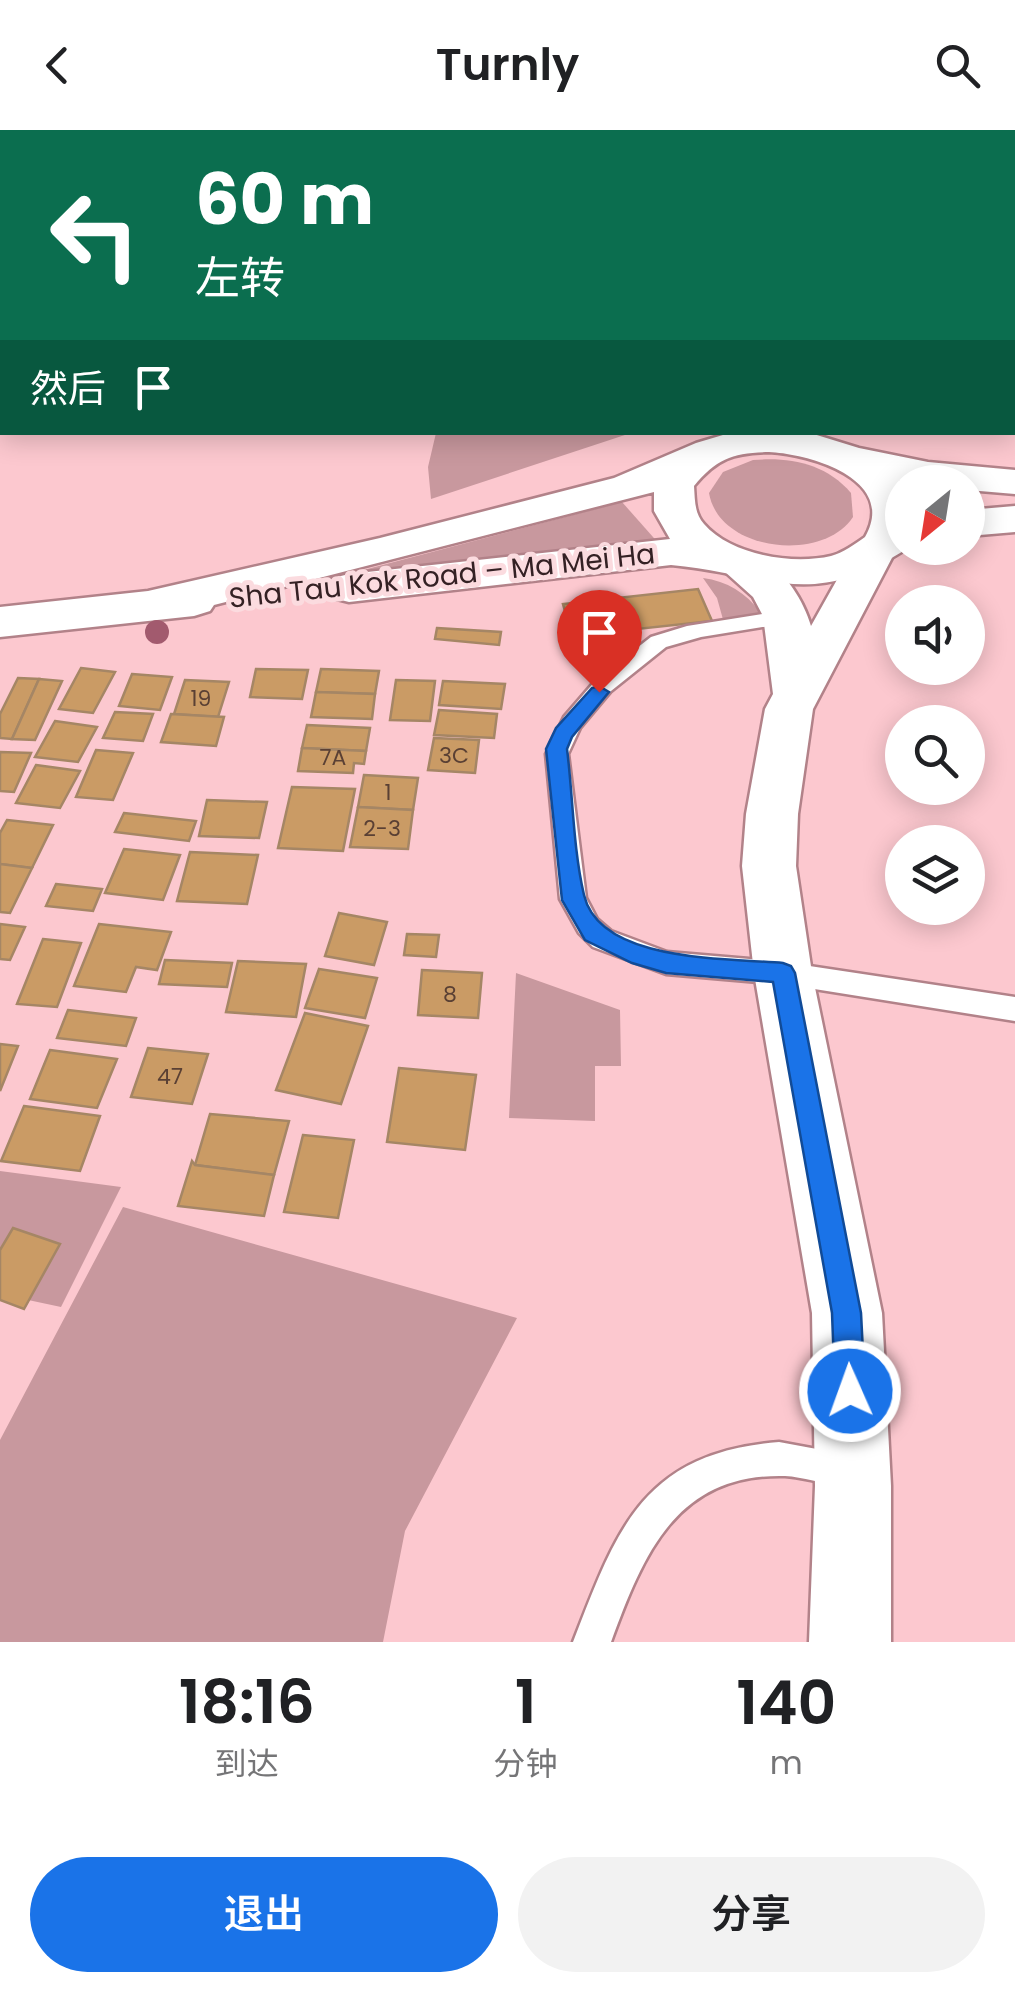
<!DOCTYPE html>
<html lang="zh">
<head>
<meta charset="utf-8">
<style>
  :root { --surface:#fff; --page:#f2f2f2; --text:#202124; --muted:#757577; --accent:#1a73e8 }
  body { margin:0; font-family:Poppins,"Noto Sans SC",sans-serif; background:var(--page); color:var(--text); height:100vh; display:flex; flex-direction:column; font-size:38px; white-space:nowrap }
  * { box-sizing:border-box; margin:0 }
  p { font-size:32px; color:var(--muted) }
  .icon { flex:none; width:55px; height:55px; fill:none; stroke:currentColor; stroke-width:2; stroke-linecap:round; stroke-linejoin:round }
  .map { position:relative; height:1512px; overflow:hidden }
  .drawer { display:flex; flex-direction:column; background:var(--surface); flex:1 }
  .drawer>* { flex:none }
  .banner { position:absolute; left:0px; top:0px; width:1015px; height:305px; box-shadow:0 5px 25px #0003; background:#0b6e4f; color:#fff; overflow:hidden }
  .needle { width:65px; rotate:210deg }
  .tools { position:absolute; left:885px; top:335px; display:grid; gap:20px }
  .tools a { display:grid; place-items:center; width:100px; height:100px; border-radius:50%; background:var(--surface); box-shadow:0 5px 25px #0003; font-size:50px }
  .pin { position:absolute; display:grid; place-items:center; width:85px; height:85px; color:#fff; margin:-102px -42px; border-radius:50% 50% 50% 0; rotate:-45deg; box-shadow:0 0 10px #0007 }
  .pin .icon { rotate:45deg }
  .me { position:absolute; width:110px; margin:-55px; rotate:358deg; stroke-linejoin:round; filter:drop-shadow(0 0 8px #0008) }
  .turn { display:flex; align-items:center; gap:35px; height:210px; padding:0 30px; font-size:45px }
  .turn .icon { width:130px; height:130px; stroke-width:2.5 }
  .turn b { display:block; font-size:70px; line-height:85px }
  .then { display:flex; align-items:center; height:95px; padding:0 30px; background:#0003; gap:20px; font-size:38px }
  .eta { display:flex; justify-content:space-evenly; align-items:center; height:170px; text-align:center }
  .eta b { font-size:60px; font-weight:600; line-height:70px }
  .primary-button { display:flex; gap:20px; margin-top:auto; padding:20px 30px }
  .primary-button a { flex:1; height:115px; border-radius:60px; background:var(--accent); color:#fff; font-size:40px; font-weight:600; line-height:115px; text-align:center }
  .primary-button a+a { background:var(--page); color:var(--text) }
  header { display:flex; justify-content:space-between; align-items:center; height:130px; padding:0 30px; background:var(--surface); font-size:45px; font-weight:600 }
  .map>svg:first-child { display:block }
  .green { fill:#c8989e }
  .building { fill:#ca9b65; stroke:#a58665; stroke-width:2.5 }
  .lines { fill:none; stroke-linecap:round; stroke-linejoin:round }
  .service-casing { stroke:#b28289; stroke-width:5 }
  .tertiary-casing { stroke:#b28289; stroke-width:5 }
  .secondary-casing { stroke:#b28289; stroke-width:5 }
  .service { fill:#fff; fill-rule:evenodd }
  .tertiary { fill:#fff; fill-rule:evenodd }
  .secondary { fill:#fff; fill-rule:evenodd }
  .tree { fill:#a25a6e }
  .route { fill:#1a73e8; stroke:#114b97; stroke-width:2.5 }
  .labels { text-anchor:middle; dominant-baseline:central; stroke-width:10; stroke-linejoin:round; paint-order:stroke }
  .number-label { font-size:22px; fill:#5a4034 }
  .street-label { font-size:28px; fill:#342124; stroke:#fbdbdf }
</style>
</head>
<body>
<header><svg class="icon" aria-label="back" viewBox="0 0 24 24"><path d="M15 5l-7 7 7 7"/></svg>Turnly<svg class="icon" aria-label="search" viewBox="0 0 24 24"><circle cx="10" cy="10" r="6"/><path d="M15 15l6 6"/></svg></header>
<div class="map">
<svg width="1015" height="1512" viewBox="0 0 1015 1512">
  <rect width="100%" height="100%" fill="#fcc8cf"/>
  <g class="green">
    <path d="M436 303V302L631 303 431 369 428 337Z"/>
    <path d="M753 330C790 327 825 333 851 363L853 387C823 433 719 422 709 363L723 342Z"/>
    <path d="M622 372 661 416 314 453Z"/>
    <path d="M703 448C727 451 746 463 760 482L749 495 724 493 717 468Z"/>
    <path d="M516 843 620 880 621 936H595V991L509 988Z"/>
    <path d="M0 1041 121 1057 61 1177 0 1164Z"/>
    <path d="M123 1077 517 1188 405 1401 383 1512H0V1310Z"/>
  </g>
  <g class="building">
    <path d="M698 459 712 491 572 506 563 474Z"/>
    <path d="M437 498 501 502 499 515 435 509Z"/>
    <path d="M81 538 115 542 93 583 59 579Z"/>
    <path d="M256 539 308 540 302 569 250 567Z"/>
    <path d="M321 539 379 541 375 564 316 562Z"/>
    <path d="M132 544 172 547 160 580 119 576Z"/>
    <path d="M18 548 39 549 12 609 0 608V584Z"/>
    <path d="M39 549 62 551 35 610 12 609Z"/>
    <path d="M185 550 229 552 218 587 174 584Z"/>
    <path d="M396 550 435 551 430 591 390 590Z"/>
    <path d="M443 551 505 554 501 579 439 575Z"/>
    <path d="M316 562 375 564 372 589 311 587Z"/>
    <path d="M439 580 497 584 494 608 434 605Z"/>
    <path d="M115 582 153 584 143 611 103 608Z"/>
    <path d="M171 584 224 587 216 616 161 612Z"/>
    <path d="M55 591 97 597 78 632 35 627Z"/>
    <path d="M307 595 370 598 366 621 302 618Z"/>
    <path d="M434 608 479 610 475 643 428 640Z"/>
    <path d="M302 618 366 621 364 634 354 633 353 643 298 641Z"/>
    <path d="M96 620 133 623 113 670 76 667Z"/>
    <path d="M0 622 31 623 14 662 0 661Z"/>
    <path d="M36 635 80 641 60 678 16 673Z"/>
    <path d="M364 645 418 648 413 680 358 677Z"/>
    <path d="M292 657 355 659 343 721 278 718Z"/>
    <path d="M207 670 267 672 259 708 199 706Z"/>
    <path d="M358 677 413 680 408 719 350 717Z"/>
    <path d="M124 683 196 691 189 711 115 702Z"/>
    <path d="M7 690 53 695 32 738 0 734V703Z"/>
    <path d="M124 719 180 725 163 770 105 763Z"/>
    <path d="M190 722 258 725 247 774 177 771Z"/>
    <path d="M0 734 32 738 10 783 0 782Z"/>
    <path d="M56 754 102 759 93 781 46 776Z"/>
    <path d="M339 783 387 792 374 835 325 826Z"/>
    <path d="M0 794 25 797 10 830 0 829Z"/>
    <path d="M99 794 171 802 157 840 136 837 126 862 74 856Z"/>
    <path d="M407 804 439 805 436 827 404 825Z"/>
    <path d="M43 809 81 813 57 877 17 874Z"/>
    <path d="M165 830 232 833 227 857 159 854Z"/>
    <path d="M238 831 306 834 296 887 226 882Z"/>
    <path d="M319 839 377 848 365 888 305 878Z"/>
    <path d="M422 840 482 843 478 888 418 885Z"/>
    <path d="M68 880 136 888 126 916 57 908Z"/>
    <path d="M305 883 368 896 341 974 276 960Z"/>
    <path d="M0 914 18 916 0 961Z"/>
    <path d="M148 918 208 924 192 974 131 967Z"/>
    <path d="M50 920 117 929 97 978 30 969Z"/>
    <path d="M399 938 476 945 465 1020 387 1012Z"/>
    <path d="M24 976 100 986 80 1041 1 1031Z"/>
    <path d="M210 984 289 991 274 1045 195 1035Z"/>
    <path d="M303 1005 354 1010 338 1088 284 1082Z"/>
    <path d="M192 1031 195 1035 274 1045 264 1086 178 1076Z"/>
    <path d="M13 1098 60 1114 24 1179 0 1170V1120Z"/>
  </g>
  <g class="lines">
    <defs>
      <g id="service">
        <path d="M787 480 794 482 797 487 794 492 701 507 666 517 611 561 580 598 568 624 586 768 597 789 611 801 667 822 783 832 1015 867V891L783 854 666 844 593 817 579 803 560 769 546 624 564 587 596 550 651 507 687 496Z"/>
        <path d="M779 1312 860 1327 865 1339 860 1351C837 1361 809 1347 785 1346 676 1343 643 1425 611 1512H573C617 1398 643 1323 779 1312Z"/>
      </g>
      <path id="tertiary" d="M872 410 887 414 894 424 813 579 798 684 796 736 812 843 882 1183 891 1356V1512H809L815 1356 812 1183 754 843 742 736 746 684 765 579 773 564 763 486 753 467 714 432 721 422C764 411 800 458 811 496L857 414Z"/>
      <g id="secondary">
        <path d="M733 302H807L859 318 928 332 1015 340V364L968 360V352L899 350 902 355V418H908C810 481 774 445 671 435L349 472 333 468 327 458 333 448 349 444 670 409 654 381V362L214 475 210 481 194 486 0 507V477L148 461 380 408 614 348 696 313ZM769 322C810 324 898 349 865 407 855 414 843 423 831 426 792 435 731 425 704 394 694 383 695 369 694 356 717 328 733 323 769 322Z"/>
        <path d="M1015 376V402L968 406V380Z"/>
      </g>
    </defs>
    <use href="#service" class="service-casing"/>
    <use href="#tertiary" class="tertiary-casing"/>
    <use href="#secondary" class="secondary-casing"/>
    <use href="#service" class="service"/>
    <use href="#tertiary" class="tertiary"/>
    <use href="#secondary" class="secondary"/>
  </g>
  <circle class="tree" cx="157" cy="502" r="12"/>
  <path class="route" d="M599 556 609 562 572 607 567 619C573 666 573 718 584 765 600 833 728 828 783 833L791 836 795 843 861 1183 865 1261 860 1272 850 1276 839 1272 835 1261 832 1183 773 852 666 843 632 833 585 810 562 770 546 619 556 598 592 558Z"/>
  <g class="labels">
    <g class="number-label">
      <text x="201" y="568">19</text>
      <text x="454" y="625">3C</text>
      <text x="333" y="627">7A</text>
      <text x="388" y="662">1</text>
      <text x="382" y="698">2-3</text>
      <text x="450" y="864">8</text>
      <text x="170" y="946">47</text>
    </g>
    <g class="street-label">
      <text transform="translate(442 446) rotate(-6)">Sha Tau Kok Road – Ma Mei Ha</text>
    </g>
  </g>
</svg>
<div class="tools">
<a><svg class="needle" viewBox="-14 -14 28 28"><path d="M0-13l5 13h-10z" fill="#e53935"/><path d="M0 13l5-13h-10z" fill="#757577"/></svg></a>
<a><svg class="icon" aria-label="sound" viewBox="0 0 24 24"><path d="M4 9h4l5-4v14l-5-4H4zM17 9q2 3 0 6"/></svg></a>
<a><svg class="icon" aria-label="search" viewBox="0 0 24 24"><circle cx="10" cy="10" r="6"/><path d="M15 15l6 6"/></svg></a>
<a><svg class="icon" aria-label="layers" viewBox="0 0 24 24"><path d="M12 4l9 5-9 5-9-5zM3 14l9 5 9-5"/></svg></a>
</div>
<div class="pin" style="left:599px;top:562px;background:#d93025"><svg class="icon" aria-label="arrive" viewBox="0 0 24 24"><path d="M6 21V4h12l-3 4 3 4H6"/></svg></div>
<svg class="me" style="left:850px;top:1261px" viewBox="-20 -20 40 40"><circle r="17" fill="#1a73e8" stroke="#fff" stroke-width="3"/><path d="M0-11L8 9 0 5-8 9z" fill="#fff"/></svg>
<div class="banner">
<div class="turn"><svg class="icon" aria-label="left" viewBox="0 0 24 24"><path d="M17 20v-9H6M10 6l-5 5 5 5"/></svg><div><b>60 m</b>左转</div></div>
<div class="then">然后<svg class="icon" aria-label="arrive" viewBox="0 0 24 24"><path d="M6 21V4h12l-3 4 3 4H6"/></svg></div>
</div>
</div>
<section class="drawer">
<div class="eta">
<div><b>18:16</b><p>到达</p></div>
<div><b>1</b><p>分钟</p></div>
<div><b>140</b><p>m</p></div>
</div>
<div class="primary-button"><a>退出</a><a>分享</a></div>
</section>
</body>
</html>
